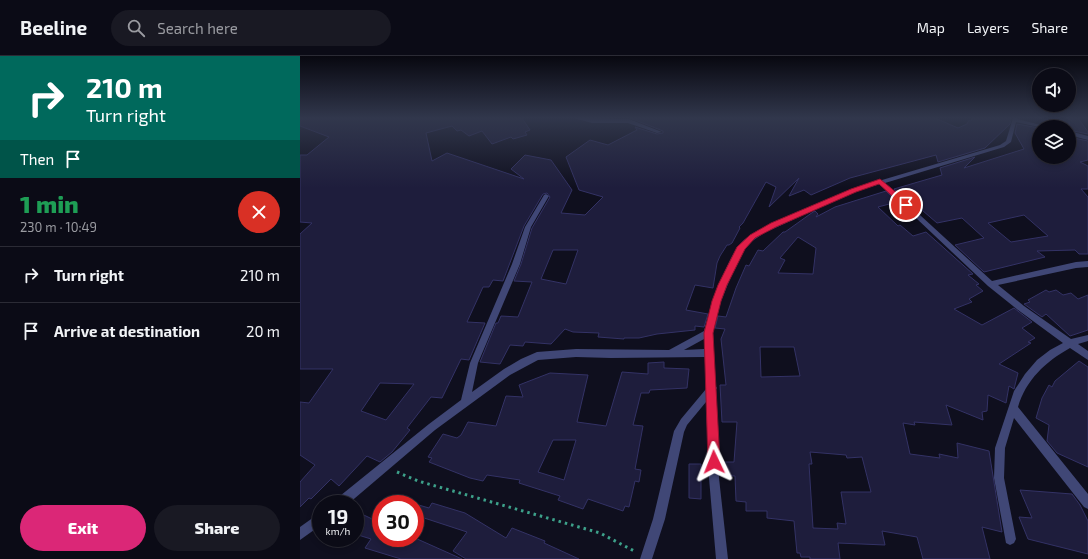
<!DOCTYPE html>
<html lang="en">
<head>
<meta charset="utf-8">
<style>
  :root { --surface:#0b0b16; --page:#191923; --text:#f1f3f6; --muted:#9a9ba1; --line:#2b2b35; --accent:#db2777 }
  body { margin:0; font-family:"Exo 2",sans-serif; background:var(--page); color:var(--text); height:100vh; display:flex; flex-direction:column; font-size:15px; white-space:nowrap }
  * { box-sizing:border-box; margin:0 }
  p { font-size:13px; color:var(--muted) }
  .icon { flex:none; width:22px; height:22px; fill:none; stroke:currentColor; stroke-width:2; stroke-linecap:round; stroke-linejoin:round }
  .map { position:relative; flex:1; overflow:hidden }
  .details { display:flex; flex-direction:column; background:var(--surface); width:300px }
  .details>* { flex:none }
  .top-card { background:#00695c; color:#fff; overflow:hidden }
  .controls { position:absolute; left:732px; top:12px; display:grid; gap:8px }
  .controls a { display:grid; place-items:center; width:44px; height:44px; border-radius:50%; background:var(--surface); box-shadow:0 2px 6px #0003,0 0 0 1px var(--line); font-size:20px }
  .speed { position:absolute; left:12px; top:439px; display:flex; gap:8px; font-size:20px; font-weight:700; text-align:center }
  .speed>* { display:grid; place-content:center; width:52px; height:52px; border-radius:50%; background:var(--surface); box-shadow:0 2px 6px #0003,0 0 0 1px var(--line); line-height:1 }
  .speed small { font-size:10px; font-weight:400 }
  .speed .limit { border:6px solid #d22; background:#fff; color:#111 }
  .pin { position:absolute; display:grid; place-items:center; width:34px; height:34px; color:#fff; margin:-17px; border:2px solid #fff; border-radius:50%; box-shadow:0 1px 4px #0007 }
  .me { position:absolute; width:44px; margin:-22px; rotate:358deg; stroke-linejoin:round; filter:drop-shadow(0 0 3px #0008) }
  .turn { display:flex; align-items:center; gap:14px; height:84px; padding:0 20px; font-size:18px }
  .turn .icon { width:52px; height:52px; stroke-width:2.5 }
  .turn b { display:block; font-size:28px; line-height:34px }
  .then { display:flex; align-items:center; height:38px; padding:0 20px; background:#0003; gap:8px; font-size:15px }
  .round { display:grid; place-items:center; flex:none; width:42px; height:42px; border-radius:21px; background:var(--page) }
  .headline { display:flex; align-items:center; justify-content:space-between; height:68px; padding:0 20px }
  h1 { font-size:24px; font-weight:800; line-height:30px; color:#1e9e55 }
  .action { display:flex; gap:8px; margin-top:auto; padding:8px 20px }
  .action a { flex:1; height:46px; border-radius:24px; background:var(--accent); color:#fff; font-size:16px; font-weight:800; line-height:46px; text-align:center }
  .action a+a { background:var(--page); color:var(--text) }
  ul { padding:0; list-style:none }
  li { display:flex; align-items:center; gap:12px; height:56px; padding:0 20px; border-top:1px solid var(--line) }
  li div { flex:1 }
  li b { display:block; font-size:15px }
  li em { font-style:normal }
  header { display:flex; align-items:center; gap:24px; box-sizing:border-box; height:56px; padding:0 20px; background:var(--surface); border-bottom:1px solid var(--line) }
  header strong { font-size:19px }
  nav { display:flex; gap:22px; margin-inline-start:auto; font-size:14px }
  .search { width:280px; height:36px; background:var(--page); display:flex; align-items:center; gap:10px; box-sizing:border-box; padding:0 14px; border-radius:22px; color:var(--muted); font-size:15px }
  main { display:flex; flex:1; min-height:0 }
  .map>svg:first-child { display:block }
  .building { fill:#1e1d3c; stroke:#333265; fill-rule:evenodd }
  .lines { fill:none; stroke-linecap:round; stroke-linejoin:round }
  .path { stroke:#3da18a; stroke-width:3; stroke-dasharray:2.5 4; stroke-linecap:butt }
  .street { fill:#404776; fill-rule:evenodd }
  .route { fill:#e11d48; stroke:#92132f }
</style>
</head>
<body>
<header>
<strong>Beeline</strong>
<div class="search"><svg class="icon" aria-label="search" viewBox="0 0 24 24"><circle cx="10" cy="10" r="6"/><path d="M15 15l6 6"/></svg>Search here</div>
<nav><a>Map</a><a>Layers</a><a>Share</a></nav>
</header>
<main>
<section class="details">
<div class="top-card">
<div class="turn"><svg class="icon" aria-label="right" viewBox="0 0 24 24"><path d="M7 20v-9h11M14 6l5 5-5 5"/></svg><div><b>210 m</b>Turn right</div></div>
<div class="then">Then<svg class="icon" aria-label="arrive" viewBox="0 0 24 24"><path d="M6 21V4h12l-3 4 3 4H6"/></svg></div>
</div>
<div class="headline"><div><h1>1 min</h1><p>230 m · 10:49</p></div><a class="round" style="background:#d93025;color:#fff"><svg class="icon" aria-label="close" viewBox="0 0 24 24"><path d="M6 6l12 12M18 6L6 18"/></svg></a></div>
<ul>
<li><svg class="icon" aria-label="right" viewBox="0 0 24 24"><path d="M7 20v-9h11M14 6l5 5-5 5"/></svg><div><b>Turn right</b></div><em>210 m</em></li>
<li><svg class="icon" aria-label="arrive" viewBox="0 0 24 24"><path d="M6 21V4h12l-3 4 3 4H6"/></svg><div><b>Arrive at destination</b></div><em>20 m</em></li>
</ul>
<div class="action"><a>Exit</a><a>Share</a></div>
</section>
<div class="map">
<svg width="788" height="503" viewBox="0 0 788 503">
  <rect width="100%" height="100%" fill="#0f0f1e"/>
  <g class="building">
    <path d="M0 62H222L230 74 225 76 227 79 213 83 211 81 192 88 182 75 169 80 161 74 157 75 152 70 126 77 132 105 147 97 224 123 211 113 225 99 251 104 272 134 261 157 285 159 303 141 279 134 266 101 290 84 308 89 337 74 335 71 357 78 363 77V75L330 62H635L658 72 667 68 669 64 671 65 672 62H711L710 68 685 92 638 106 636 99 550 122 511 139 504 134 489 140 499 122 469 151 476 131 466 126 443 167 439 171 440 172 432 187 429 189H427L420 200 417 207 413 232 395 229 386 254 408 258 404 271 395 270V274L357 278 339 282H324V283L298 281 299 277 273 276 265 273 251 288 225 286 223 290 210 289 200 308 180 306 196 267H198L201 260 218 261 232 226 214 225 221 208 232 172 250 141 247 137 243 138 224 170 203 225 193 224 189 231H183L167 266 185 267 169 304 161 303 142 342 131 341 107 372 110 374 92 396 80 406 67 400 39 430 31 423 11 443 9 442 0 451V426L15 409 0 399V346L9 347 33 313H0V178L12 167 0 166V99H7L29 81 0 70ZM253 194H278L266 228 241 223ZM80 327 114 328 86 364 61 355Z"/>
    <path d="M769 62H778L788 76V78L769 74Z"/>
    <path d="M717 68 739 72V101H769V81L788 85V104L780 106 788 110V133H781L788 141V198H779L775 194 737 195 745 201 684 216 655 189 684 182 662 162 637 167 608 142 605 143 594 133 642 119 640 112 675 101 664 112 724 93 715 77ZM724 159 748 180 711 186 688 167Z"/>
    <path d="M586 135 597 146 578 151 598 170 600 169 613 180 626 176 673 218 668 219 679 228 676 229 683 235 669 243 672 246 654 253 682 269 714 252 732 266 722 272 735 282 728 286 731 287 699 308 718 317 714 333 709 330 706 347 688 339 687 355 682 356 683 364 646 349 652 369 614 366 615 369 603 367 610 398 640 402 639 398 658 402 657 387 689 395 702 476 682 471 690 503H623L617 481 582 475 585 489 538 487 540 503H510V501H501L500 497H497L494 465 467 462V455H446V446L436 445 435 420 424 419V406H434L437 366H422L420 329H426L421 283 425 273 415 272 418 260 426 261 436 232 446 209 449 210 458 194 463 195 483 176H485L513 156 515 155 518 158 516 161 535 151ZM498 181 516 192 513 218 478 217 485 204 480 202ZM460 291H494L500 320 461 321ZM510 396 546 399 547 402 562 401 571 436H541L546 468 537 467 538 473 513 472 509 408H512Z"/>
    <path d="M746 234 749 236 756 234 763 239 771 237 778 243 788 239V274L770 280 746 258 742 261 724 248 730 246 728 244Z"/>
    <path d="M779 305 788 311V411L757 397 747 385 749 369 736 362 742 342 749 329 752 331 755 325Z"/>
    <path d="M364 306V312L389 313 387 332 350 334 349 337H341L333 369 343 370 335 413 341 414 339 426 335 425 329 451 325 450 323 455 288 443 283 453 258 444 260 440 219 427 220 424 187 419 183 425 170 422 129 406 132 402 128 401 143 378 157 382 161 379 168 366 196 370 206 340 223 341 219 329 250 317 288 319 277 366 306 370 322 316 348 318V307ZM253 384H276L264 424 238 416Z"/>
    <path d="M389 408H401V443L389 442Z"/>
    <path d="M720 434 772 438 780 449 788 465V498L728 483 719 461 732 462Z"/>
    <path d="M98 443 129 452 132 447 165 457 206 482 212 472 245 485 244 487 279 503H166L153 495 167 476 115 459V448H97Z"/>
    <path d="M55 455 81 467V482H115L162 503H101L65 492 71 483 55 478Z"/>
  </g>
  <g class="lines">
    <path class="path" d="M97 416 118 425 300 477 336 496"/>
    <g class="street">
      <path d="M274 62 329 63 362 76 357 77 328 67H292Z"/>
      <path d="M713 62H717V63L749 71H739L716 66 711 86 704 91 585 127 692 225 776 206 788 205V211L776 212 698 229 724 250 771 283 788 279V285L778 288 788 295V304L770 292C745 306 726 324 718 351L788 438V453L784 451 714 362 705 392 704 422 716 483 714 487 710 489 706 487 694 422 695 392 714 335 725 318 737 304 750 294 763 287 718 254 688 230 580 128 556 135 464 177 448 188 439 201 421 245 412 277 415 329 417 332 415 335 419 422 428 503H416L409 422 406 346 387 369 384 376 365 463 352 503H340L353 463 374 375 381 363 406 333 405 301 311 302 276 301 238 304 210 319 135 374 48 448H33L35 444 129 368 161 344 170 307 212 208 225 171 244 139 246 138 249 140 231 171 220 208 178 307 172 336 204 313 221 303 237 296 276 293 369 294 404 275C411 252 427 199 444 184 458 172 476 166 493 159 521 146 548 134 577 125L578 124H582L700 89 706 85ZM404 283V293L384 294Z"/>
      <path d="M769 75 788 80V84L769 79Z"/>
      <path d="M21 456V469L0 484V471Z"/>
    </g>
  </g>
  <linearGradient id="sky" x2="0" y2="1"><stop stop-color="#080810"/><stop offset="0.47" stop-color="#31374c"/><stop offset="1" stop-color="#31374c" stop-opacity="0"/></linearGradient>
  <rect width="788" height="132" fill="url(#sky)"/>
  <path class="route" d="M580 123 609 147V151H604L579 128 556 136 476 171 455 182 445 193 427 229 421 245 413 277 420 406 418 410 414 412 410 410 408 406 404 277 412 245 418 229 437 191 450 179 471 167 551 133Z"/>
</svg>
<div class="controls">
<a><svg class="icon" aria-label="sound" viewBox="0 0 24 24"><path d="M4 9h4l5-4v14l-5-4H4zM17 9q2 3 0 6"/></svg></a>
<a><svg class="icon" aria-label="layers" viewBox="0 0 24 24"><path d="M12 4l9 5-9 5-9-5zM3 14l9 5 9-5"/></svg></a>
</div>
<div class="speed"><div>19<small>km/h</small></div><div class="limit">30</div></div>
<div class="pin" style="left:606px;top:149px;background:#d93025"><svg class="icon" aria-label="arrive" viewBox="0 0 24 24"><path d="M6 21V4h12l-3 4 3 4H6"/></svg></div>
<svg class="me" style="left:414px;top:406px" viewBox="-20 -20 40 40"><path d="M0-17L14 15 0 8-14 15z" fill="#e11d48" stroke="#fff" stroke-width="4"/></svg>
</div>
</main>
</body>
</html>
